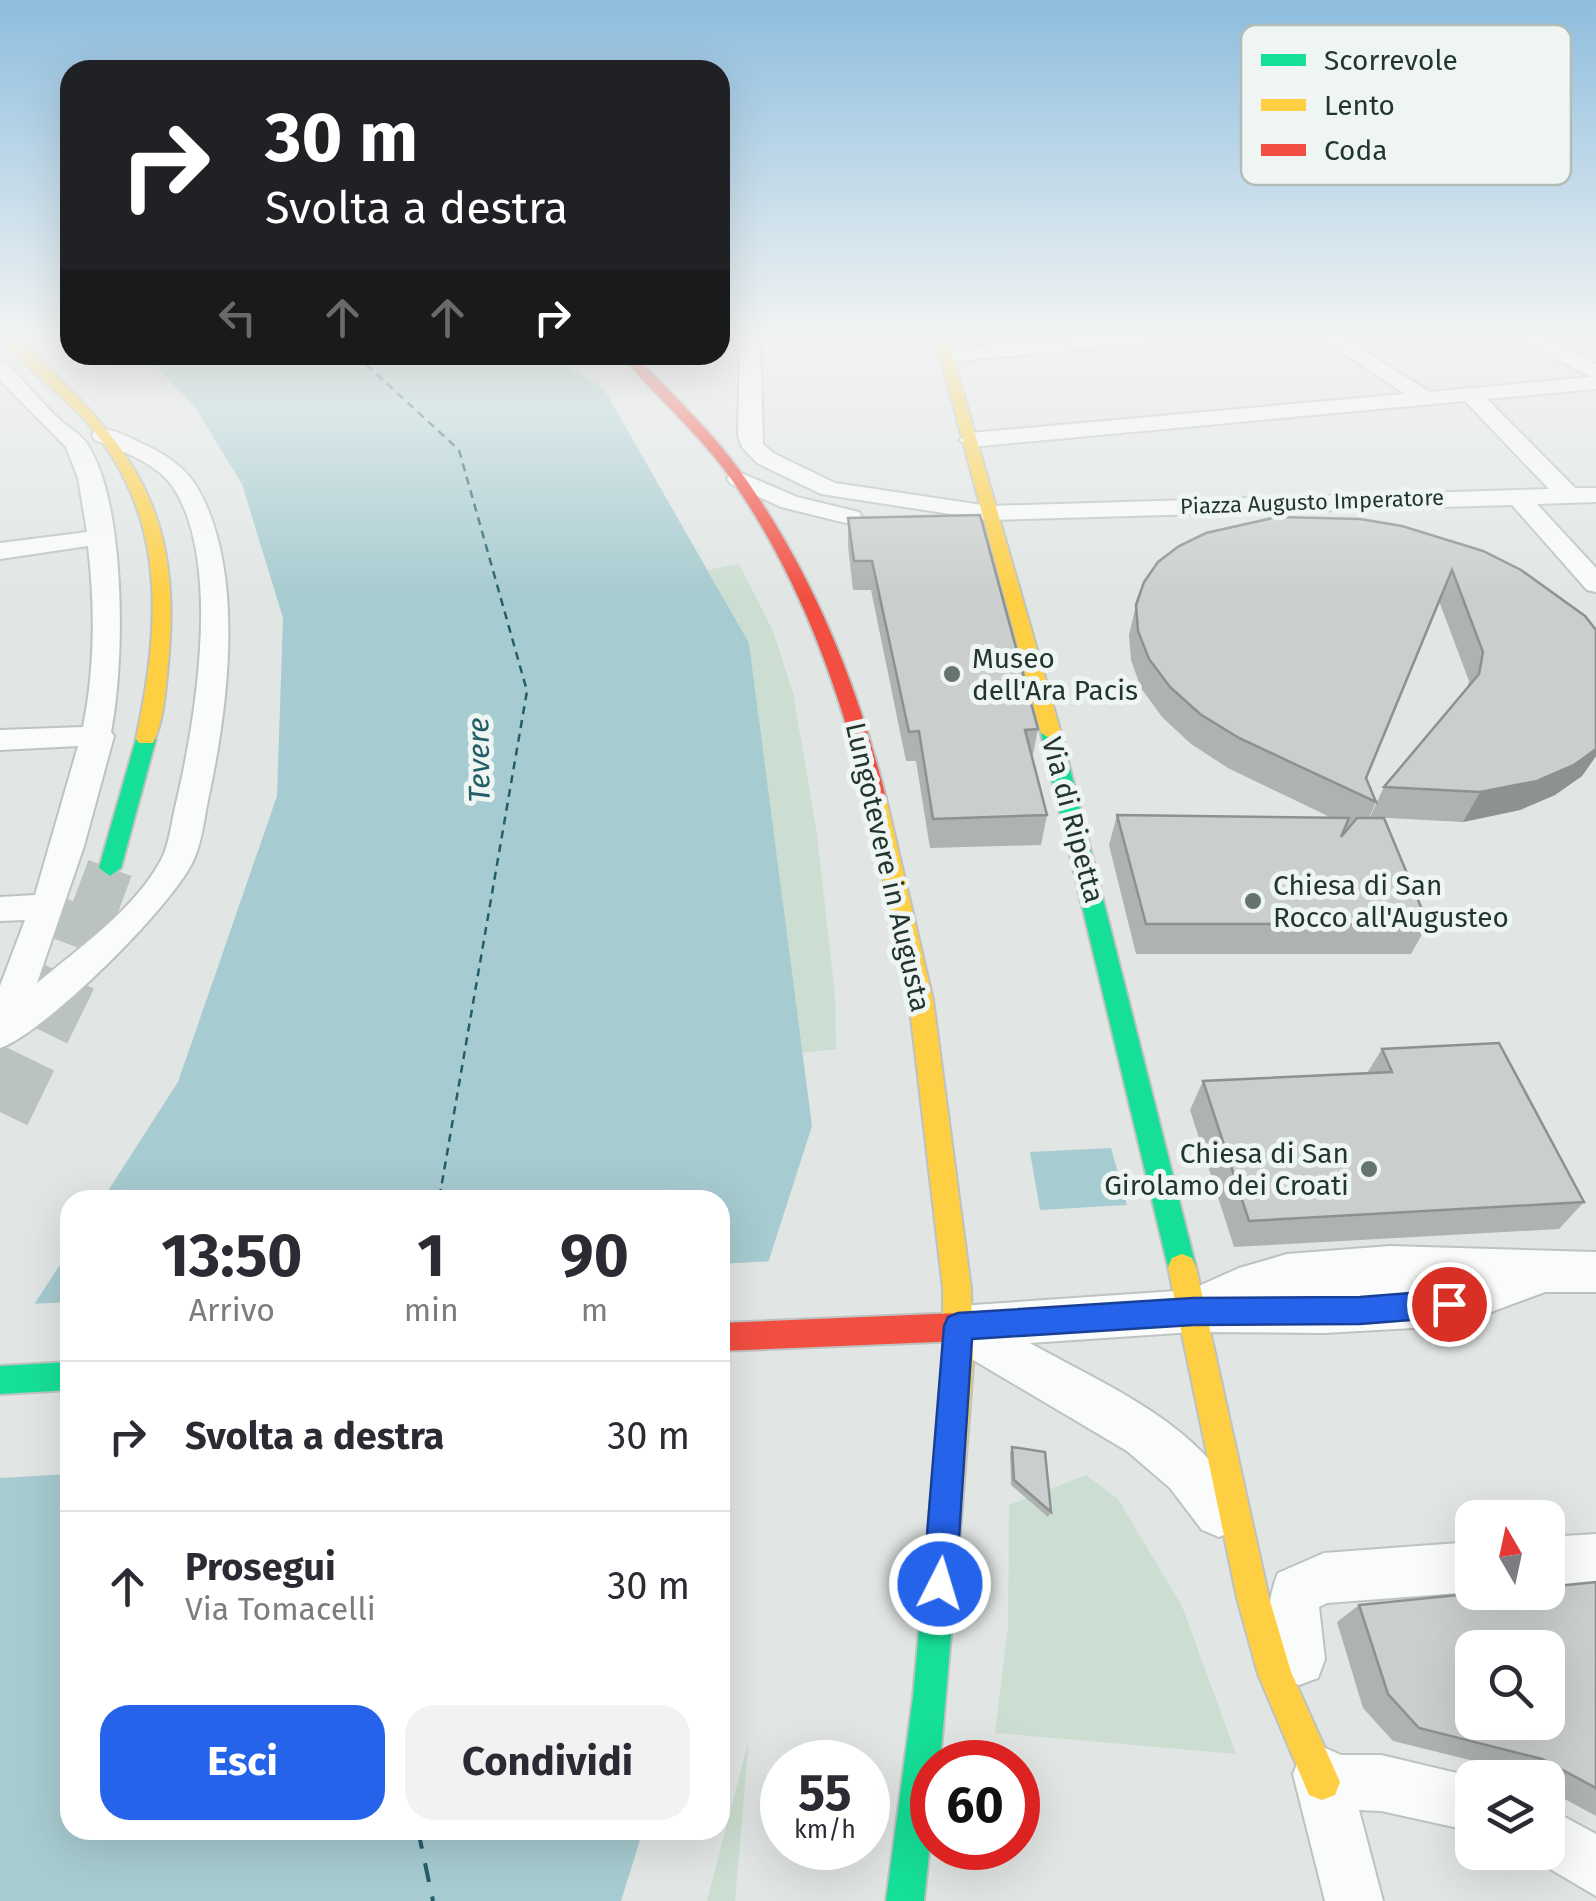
<!DOCTYPE html>
<html lang="it">
<head>
<meta charset="utf-8">
<style>
  :root { --surface:#fff; --page:#f2f2f3; --text:#2b2b33; --muted:#7c7c81; --line:#e1e1e2; --accent:#2563eb }
  body { margin:0; font-family:"Fira Sans",sans-serif; background:var(--page); color:var(--text); height:100vh; display:flex; flex-direction:column; font-size:38px; white-space:nowrap }
  * { box-sizing:border-box; margin:0 }
  p { font-size:32px; color:var(--muted) }
  .icon { flex:none; width:55px; height:55px; fill:none; stroke:currentColor; stroke-width:2; stroke-linecap:round; stroke-linejoin:round }
  .map { position:relative; flex:1; overflow:hidden }
  .details { position:absolute; left:60px; top:1190px; width:670px; height:650px; display:flex; flex-direction:column; background:var(--surface); border-radius:30px; box-shadow:0 10px 40px #0002 }
  .details>* { flex:none }
  .top-card { position:absolute; left:60px; top:60px; width:670px; height:305px; border-radius:30px; box-shadow:0 10px 40px #0002; background:#202124; color:#fff; overflow:hidden }
  .needle { width:65px; rotate:351deg }
  .controls { position:absolute; left:1455px; top:1500px; display:grid; gap:20px }
  .controls a { display:grid; place-items:center; width:110px; height:110px; border-radius:20px; background:var(--surface); box-shadow:0 10px 40px #0002; font-size:50px }
  .speed { position:absolute; left:760px; top:1740px; display:flex; gap:20px; font-size:50px; font-weight:700; text-align:center }
  .speed>* { display:grid; place-content:center; width:130px; height:130px; border-radius:50%; background:var(--surface); box-shadow:0 10px 40px #0002; line-height:1 }
  .speed small { font-size:25px; font-weight:400 }
  .speed .limit { border:15px solid #d22; background:#fff; color:#111 }
  .pin { position:absolute; display:grid; place-items:center; width:85px; height:85px; color:#fff; margin:-42px; border:5px solid #fff; border-radius:50%; box-shadow:0 2px 10px #0007 }
  .me { position:absolute; width:110px; margin:-55px; rotate:5deg; stroke-linejoin:round; filter:drop-shadow(0 0 8px #0008) }
  .turn { display:flex; align-items:center; gap:35px; height:210px; padding:0 40px; font-size:45px }
  .turn .icon { width:130px; height:130px; stroke-width:2.5 }
  .turn b { display:block; font-size:70px; line-height:85px }
  .lanes { display:flex; align-items:center; height:95px; padding:0 40px; background:#0003; justify-content:center; gap:50px; direction:ltr }
  .lanes .off { opacity:.35 }
  .eta { display:flex; justify-content:space-evenly; align-items:center; height:170px; text-align:center }
  .eta b { font-size:60px; font-weight:700; line-height:70px }
  .primary-button { display:flex; gap:20px; margin-top:auto; padding:20px 40px }
  .primary-button a { flex:1; height:115px; border-radius:30px; background:var(--accent); color:#fff; font-size:40px; font-weight:700; line-height:115px; text-align:center }
  .primary-button a+a { background:var(--page); color:var(--text) }
  ul { padding:0; list-style:none }
  li { display:flex; align-items:center; gap:30px; height:150px; padding:0 40px; border-top:2px solid var(--line) }
  li div { flex:1 }
  li b { display:block; font-size:38px }
  li em { font-style:normal }
  .map>svg:first-child { display:block }
  .green { fill:#ccded1 }
  .water { fill:#a6cbd0 }
  .pier { fill:#e1e6e4 }
  .lines { fill:none; stroke-linecap:round; stroke-linejoin:round }
  .ferry-far1 { stroke:#245f69; stroke-width:2.5; stroke-dasharray:8 6; stroke-linecap:butt }
  .ferry { stroke:#245f69; stroke-width:4; stroke-dasharray:19 15; stroke-linecap:butt }
  .primary-tunnel-far1 { stroke:#bbc3c0; stroke-width:46; stroke-dasharray:46 24; stroke-linecap:butt }
  .primary-tunnel { stroke:#bbc3c0; stroke-width:61; stroke-dasharray:61 30; stroke-linecap:butt }
  .street-casing { stroke:#bec3c1; stroke-width:4 }
  .fast-casing { stroke:#bec3c1; stroke-width:4 }
  .slow-casing { stroke:#bec3c1; stroke-width:4 }
  .jam-casing { stroke:#bec3c1; stroke-width:4 }
  .street { fill:#fafbfb; fill-rule:evenodd }
  .fast { fill:#16e098; fill-rule:evenodd }
  .slow { fill:#ffcf43; fill-rule:evenodd }
  .jam { fill:#f24e42; fill-rule:evenodd }
  .wall { fill:#aeb2b0 }
  .shaded-wall { fill:#8d9190 }
  .building { fill:#cacfcd; stroke:#8d9190; stroke-width:2.5; fill-rule:evenodd }
  .route { fill:#2563eb; stroke:#184099; stroke-width:2.5 }
  .poi-dot { fill:#65746f; stroke:#eff5f2; stroke-width:4 }
  .labels { text-anchor:middle; dominant-baseline:central; stroke-width:10; stroke-linejoin:round; paint-order:stroke }
  .far-street-label { font-size:22px; fill:#223630; stroke:#eff5f2 }
  .poi-label { font-size:28px; fill:#223630; stroke:#eff5f2; text-anchor:start }
  .street-label { font-size:28px; fill:#223630; stroke:#eff5f2 }
  .water-label { font-size:30px; font-style:italic; fill:#245f69; stroke:#eff5f2 }
  .key { fill:#eff5f2; stroke:#b2bcb8; stroke-width:2.5 }
  .key-label { font-size:28px; fill:#223630 }
</style>
</head>
<body>
<div class="map">
<svg width="1596" height="1901" viewBox="0 0 1596 1901">
  <rect width="100%" height="100%" fill="#e1e6e4"/>
  <g class="green">
    <path d="M739 564 773 631 793 693 817 834 835 995 836 1049 802 1053 749 644 708 570Z"/>
    <path d="M1086 1475 1118 1499 1182 1606 1236 1754 995 1733 1008 1626 1009 1505Z"/>
    <path d="M749 1739 735 1901H707Z"/>
  </g>
  <g class="water">
    <path d="M145 355H549L604 389 749 643 812 1126 769 1260 720 1484V1200H102L178 1082 277 796 283 618 242 484 196 409Z"/>
    <path d="M1111 1148 1127 1205 1040 1210 1030 1152Z"/>
    <path d="M70 1249V1830H643L621 1901H0V1377L19 1328Z"/>
  </g>
  <g class="pier">
    <path d="M774 1261 735 1438 720 1439V1264Z"/>
    <path d="M70 1302V1474L0 1478V1363L14 1326 28 1304Z"/>
  </g>
  <g class="lines">
    <path class="ferry-far1" d="M356 355 459 450 527 691 439 1200"/>
    <path class="ferry" d="M418 1830 433 1901"/>
    <path class="primary-tunnel-far1" d="M94 911 110 868"/>
    <path class="primary-tunnel" d="M0 1112 78 952 94 909"/>
    <defs>
      <g id="street">
        <path d="M740 333H760L763 444 773 453 835 483 989 506 1549 489 1465 401 970 447 959 440 970 433 1405 394 1313 333H1336L1430 392 1591 377 1505 333H1530L1596 364V389L1487 399 1575 488H1596V502L1537 504 1596 568V592L1587 590 1512 505 989 520 821 494 757 463 742 447 738 435Z"/>
        <path d="M1131 333H1201L1191 339 947 362 937 356 947 350Z"/>
        <path d="M0 362 7 364C25 382 41 402 60 420 70 429 80 433 88 445 126 506 125 661 111 732L114 736 84 846 37 983C79 948 135 909 161 860 169 845 171 825 175 808 195 724 223 563 173 487 156 462 121 451 95 440L92 435 95 430C111 426 130 438 145 445 165 454 185 467 197 487 246 572 228 708 208 800 204 820 202 841 194 859 175 904 45 1033 0 1048V986L25 920 0 921V897L35 895 78 746 0 750V730L83 727C95 668 95 606 88 546L0 559V543L87 532 78 478 66 447 0 380Z"/>
        <path d="M739 472 797 497 859 512 862 517 850 524 781 507 731 484 727 479 731 474Z"/>
        <path d="M1390 1246 1596 1252V1292H1545L1472 1319 1431 1327 1324 1333 1193 1332 1030 1343C1106 1386 1208 1426 1243 1513L1236 1530 1219 1537 1202 1530 1170 1488 1127 1451 943 1342 937 1327 943 1312 959 1306 1190 1290 1239 1268 1287 1254Z"/>
        <path d="M1596 1534V1584L1548 1587V1537Z"/>
        <path d="M1472 1542V1592L1327 1603 1319 1607 1325 1659 1318 1678 1299 1685 1280 1678C1266 1644 1264 1607 1278 1573L1324 1553Z"/>
        <path d="M1321 1746 1341 1755H1381L1478 1778H1472V1831L1381 1811 1359 1810 1383 1901H1325L1293 1774 1301 1754Z"/>
        <path d="M1548 1808 1596 1834V1896L1528 1856 1526 1852H1548Z"/>
      </g>
      <g id="fast">
        <path d="M1051 727 1061 733 1196 1267 1192 1276 1182 1280 1172 1276 1168 1267 1041 733Z"/>
        <path d="M146 733 156 739 121 868 110 876 99 868 136 739Z"/>
        <path d="M70 1362V1390L0 1394V1366Z"/>
        <path d="M945 1504 956 1509 961 1520 940 1762H932V1825L924 1901H886L913 1697 929 1520 934 1509Z"/>
      </g>
      <g id="slow">
        <path d="M0 333H12C119 434 182 495 169 653 166 682 165 718 153 743H139L136 739C161 622 168 516 85 420 60 392 18 363 0 333Z"/>
        <path d="M934 333H946L1061 733 1058 737 1051 739 1041 733Z"/>
        <path d="M876 791 886 798 933 1000 971 1289 973 1365 961 1520 956 1531 945 1536 934 1531 929 1520 943 1365V1289L909 1000 866 798Z"/>
        <path d="M1182 1254 1192 1258 1196 1267 1269 1598 1291 1672 1340 1782 1335 1795 1322 1800 1309 1795 1258 1674 1237 1598 1168 1267 1172 1258Z"/>
      </g>
      <g id="jam">
        <path d="M621 355H635C668 391 705 424 734 463 808 562 856 679 886 798L883 803H869L866 798C838 682 795 566 724 469 693 428 654 395 621 355Z"/>
        <path d="M959 1313 969 1317 973 1327 969 1337 959 1341 720 1351V1323Z"/>
      </g>
    </defs>
    <use href="#street" class="street-casing"/>
    <use href="#fast" class="fast-casing"/>
    <use href="#slow" class="slow-casing"/>
    <use href="#jam" class="jam-casing"/>
    <use href="#street" class="street"/>
    <use href="#fast" class="fast"/>
    <use href="#slow" class="slow"/>
    <use href="#jam" class="jam"/>
  </g>
  <g class="wall">
    <path d="M848 518 1038 729 1032 759 1047 815 1041 845 930 848 916 761H906L871 590H853L848 547Z"/>
    <path d="M1360 519 1596 630V756L1582 776 1555 795 1520 810 1463 822 1370 817 1384 787 1467 689 1469 681 1439 601 1366 778 1376 802 1369 818 1428 924 1411 954H1136L1109 845 1117 815 1332 818 1228 768 1191 744 1162 717 1141 688 1131 660 1129 635 1136 605Z"/>
    <path d="M1382 1049 1584 1202 1559 1229 1234 1247 1190 1110 1203 1081 1367 1073Z"/>
    <path d="M1012 1447 1051 1512 1048 1517 1011 1485 1010 1453Z"/>
    <path d="M1596 1582V1816L1548 1790V1778H1523L1510 1770 1393 1741 1363 1708 1337 1622 1359 1605Z"/>
  </g>
  <path class="shaded-wall" d="M1596 749V756L1582 776 1555 795 1520 810 1463 822 1480 792Z"/>
  <g class="building">
    <path d="M980 515 1038 729 1025 730 1047 815 933 819 919 731 909 732 872 561H854L848 518Z"/>
    <path d="M1277 517 1360 519 1402 526 1483 551 1521 570 1585 616 1596 630V749L1574 765 1537 781 1480 792 1384 787 1479 674 1483 652 1452 570 1366 778 1376 802 1239 738 1200 714 1170 687 1149 659 1138 631 1136 605 1144 582 1158 562 1179 546 1206 533Z"/>
    <path d="M1117 815 1349 818 1341 837 1357 818H1384L1428 924H1146Z"/>
    <path d="M1499 1043 1584 1202 1249 1221 1203 1081 1392 1072 1382 1049Z"/>
    <path d="M1012 1447 1045 1452 1051 1512 1014 1480Z"/>
    <path d="M1596 1582V1788L1542 1759 1419 1728 1388 1694 1359 1605 1488 1592H1548V1587ZM1472 1648H1548V1722H1472Z"/>
  </g>
  <linearGradient id="sky" x2="0" y2="1"><stop stop-color="#8dbdde"/><stop offset="0.56" stop-color="#f2f4f3"/><stop offset="1" stop-color="#f2f4f3" stop-opacity="0"/></linearGradient>
  <rect width="1596" height="599" fill="url(#sky)"/>
  <path class="route" d="M1449 1290 1459 1294 1463 1304 1459 1313 1449 1317 1360 1324 1193 1325 972 1339 956 1584 951 1596 940 1600 928 1596 923 1584 944 1326 948 1317 958 1313 1193 1298 1360 1297Z"/>
  <g class="poi-dot">
    <circle cx="952" cy="674" r="10"/>
    <circle cx="1253" cy="901" r="10"/>
    <circle cx="1369" cy="1169" r="10"/>
  </g>
  <g class="labels">
    <g class="far-street-label">
      <text transform="translate(1312 502) rotate(-2)">Piazza Augusto Imperatore</text>
    </g>
    <g class="poi-label">
      <text x="972" y="658">Museo<tspan x="972" dy="32">dell'Ara Pacis</tspan></text>
      <text x="1273" y="885">Chiesa di San<tspan x="1273" dy="32">Rocco all'Augusteo</tspan></text>
      <text x="1349" y="1153" text-anchor="end">Chiesa di San<tspan x="1349" dy="32">Girolamo dei Croati</tspan></text>
    </g>
    <g class="street-label">
      <text transform="translate(1073 820) rotate(75)">Via di Ripetta</text>
      <text transform="translate(888 867) rotate(77)">Lungotevere in Augusta</text>
    </g>
    <g class="water-label">
      <text transform="translate(479 760) rotate(-91)">Tevere</text>
    </g>
  </g>
  <rect x="1241" y="25" width="330" height="160" rx="15" class="key"/>
  <rect x="1261" y="54" width="45" height="12" fill="#16e098"/>
  <rect x="1261" y="99" width="45" height="12" fill="#ffcf43"/>
  <rect x="1261" y="144" width="45" height="12" fill="#f24e42"/>
  <g class="key-label">
    <text x="1324" y="70">Scorrevole</text>
    <text x="1324" y="115">Lento</text>
    <text x="1324" y="160">Coda</text>
  </g>
</svg>
<div class="controls">
<a><svg class="needle" viewBox="-14 -14 28 28"><path d="M0-13l5 13h-10z" fill="#e53935"/><path d="M0 13l5-13h-10z" fill="#7c7c81"/></svg></a>
<a><svg class="icon" aria-label="search" viewBox="0 0 24 24"><circle cx="10" cy="10" r="6"/><path d="M15 15l6 6"/></svg></a>
<a><svg class="icon" aria-label="layers" viewBox="0 0 24 24"><path d="M12 4l9 5-9 5-9-5zM3 14l9 5 9-5"/></svg></a>
</div>
<div class="speed"><div>55<small>km/h</small></div><div class="limit">60</div></div>
<div class="pin" style="left:1449px;top:1304px;background:#d93025"><svg class="icon" aria-label="arrive" viewBox="0 0 24 24"><path d="M6 21V4h12l-3 4 3 4H6"/></svg></div>
<svg class="me" style="left:940px;top:1584px" viewBox="-20 -20 40 40"><circle r="17" fill="#2563eb" stroke="#fff" stroke-width="3"/><path d="M0-11L8 9 0 5-8 9z" fill="#fff"/></svg>
<div class="top-card">
<div class="turn"><svg class="icon" aria-label="right" viewBox="0 0 24 24"><path d="M7 20v-9h11M14 6l5 5-5 5"/></svg><div><b>30 m</b>Svolta a destra</div></div>
<div class="lanes"><svg class="icon off" aria-label="left" viewBox="0 0 24 24"><path d="M17 20v-9H6M10 6l-5 5 5 5"/></svg><svg class="icon off" aria-label="ahead" viewBox="0 0 24 24"><path d="M12 20V5M6 11l6-6 6 6"/></svg><svg class="icon off" aria-label="ahead" viewBox="0 0 24 24"><path d="M12 20V5M6 11l6-6 6 6"/></svg><svg class="icon" aria-label="right" viewBox="0 0 24 24"><path d="M7 20v-9h11M14 6l5 5-5 5"/></svg></div>
</div>
<section class="details">
<div class="eta">
<div><b>13:50</b><p>Arrivo</p></div>
<div><b>1</b><p>min</p></div>
<div><b>90</b><p>m</p></div>
</div>
<ul>
<li><svg class="icon" aria-label="right" viewBox="0 0 24 24"><path d="M7 20v-9h11M14 6l5 5-5 5"/></svg><div><b>Svolta a destra</b></div><em>30 m</em></li>
<li><svg class="icon" aria-label="ahead" viewBox="0 0 24 24"><path d="M12 20V5M6 11l6-6 6 6"/></svg><div><b>Prosegui</b><p>Via Tomacelli</p></div><em>30 m</em></li>
</ul>
<div class="primary-button"><a>Esci</a><a>Condividi</a></div>
</section>
</div>
</body>
</html>
